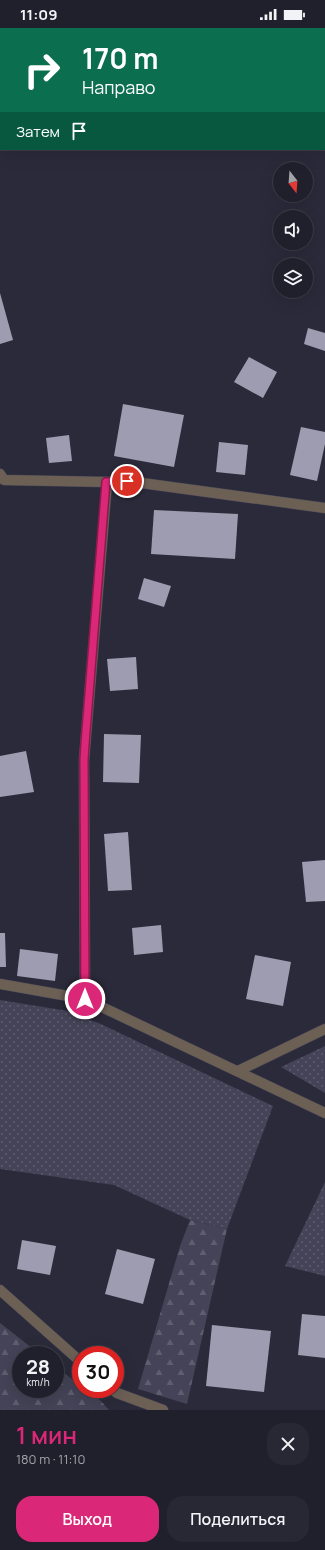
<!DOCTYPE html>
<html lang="ru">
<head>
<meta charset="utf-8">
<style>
  :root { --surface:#20202c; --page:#282834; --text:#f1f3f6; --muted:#a2a3a9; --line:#3d3e48; --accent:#db2777 }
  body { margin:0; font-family:Manrope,sans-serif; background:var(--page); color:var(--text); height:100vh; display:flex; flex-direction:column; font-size:15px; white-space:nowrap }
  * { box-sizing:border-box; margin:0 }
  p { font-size:13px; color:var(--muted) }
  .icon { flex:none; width:22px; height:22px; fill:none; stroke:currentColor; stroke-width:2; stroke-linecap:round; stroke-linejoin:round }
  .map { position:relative; height:1382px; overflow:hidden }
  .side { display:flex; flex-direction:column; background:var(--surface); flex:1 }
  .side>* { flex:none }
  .hud { position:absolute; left:0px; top:0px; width:325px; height:122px; box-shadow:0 4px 16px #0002,0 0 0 1px var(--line); background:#0b6e4f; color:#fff; overflow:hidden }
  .needle { width:26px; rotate:163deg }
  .fabs { position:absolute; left:273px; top:134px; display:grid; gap:8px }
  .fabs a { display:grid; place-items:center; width:40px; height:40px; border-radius:50%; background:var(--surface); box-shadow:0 4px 16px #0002,0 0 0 1px var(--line); font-size:20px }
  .speed { position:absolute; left:12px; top:1318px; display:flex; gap:8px; font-size:20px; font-weight:700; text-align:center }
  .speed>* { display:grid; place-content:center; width:52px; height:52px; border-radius:50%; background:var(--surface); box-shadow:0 4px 16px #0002,0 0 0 1px var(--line); line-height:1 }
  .speed small { font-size:10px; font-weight:400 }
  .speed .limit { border:6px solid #d22; background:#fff; color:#111 }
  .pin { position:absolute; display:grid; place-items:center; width:34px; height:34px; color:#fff; margin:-17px; border:2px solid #fff; border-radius:50%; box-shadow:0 1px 4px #0007 }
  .me { position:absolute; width:44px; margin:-22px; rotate:0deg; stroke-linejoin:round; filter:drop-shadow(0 0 3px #0008) }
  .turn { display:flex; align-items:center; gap:14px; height:84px; padding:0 16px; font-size:18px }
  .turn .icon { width:52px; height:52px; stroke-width:2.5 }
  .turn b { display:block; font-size:28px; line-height:34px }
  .then { display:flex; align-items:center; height:38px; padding:0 16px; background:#0003; gap:8px; font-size:15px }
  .round { display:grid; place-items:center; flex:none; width:42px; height:42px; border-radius:16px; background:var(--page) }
  .headline { display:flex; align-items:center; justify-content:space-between; height:68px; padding:0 16px }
  h1 { font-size:24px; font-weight:600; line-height:30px; color:var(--accent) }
  .button { display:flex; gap:8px; margin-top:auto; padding:8px 16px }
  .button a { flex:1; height:46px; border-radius:16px; background:var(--accent); color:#fff; font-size:16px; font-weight:600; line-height:46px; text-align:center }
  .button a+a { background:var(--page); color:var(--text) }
  .status { display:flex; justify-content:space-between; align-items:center; height:28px; padding:0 20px; background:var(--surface); direction:ltr }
  .status svg { height:11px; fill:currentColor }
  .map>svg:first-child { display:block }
  .grass { fill:url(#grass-dots) }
  .forest { fill:url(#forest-firs) }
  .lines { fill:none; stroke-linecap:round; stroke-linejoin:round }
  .stream { stroke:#535166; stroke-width:6 }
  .building { fill:#9d9cb0 }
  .service-casing { stroke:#494857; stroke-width:11 }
  .minor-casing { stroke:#494857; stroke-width:11 }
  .service { stroke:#6c6055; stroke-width:10 }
  .minor { stroke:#6c6055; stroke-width:10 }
  .route-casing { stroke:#8e194d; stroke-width:10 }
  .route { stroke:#db2777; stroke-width:7 }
</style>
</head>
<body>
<div class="status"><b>11:09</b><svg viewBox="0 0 49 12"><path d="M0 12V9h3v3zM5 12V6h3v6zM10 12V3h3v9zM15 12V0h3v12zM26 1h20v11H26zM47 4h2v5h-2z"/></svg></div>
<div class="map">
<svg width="325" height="1382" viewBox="0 0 325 1382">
  <defs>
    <pattern id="grass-dots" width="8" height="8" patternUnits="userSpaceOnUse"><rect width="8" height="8" fill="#444357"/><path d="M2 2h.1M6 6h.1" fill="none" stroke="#5f5e6f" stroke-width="1.8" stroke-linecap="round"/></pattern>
    <pattern id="forest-firs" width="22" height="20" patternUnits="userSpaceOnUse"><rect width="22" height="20" fill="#444357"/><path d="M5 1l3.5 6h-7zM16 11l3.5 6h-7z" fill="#5f5e6f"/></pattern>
  </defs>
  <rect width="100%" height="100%" fill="#2b2a3a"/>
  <g class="grass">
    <path d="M0 972 68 983 103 997 273 1078 227 1201 190 1192 114 1157 0 1141Z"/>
    <path d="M325 1018V1065L281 1039Z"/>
    <path d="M325 1154V1248L285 1238Z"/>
  </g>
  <g class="forest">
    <path d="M190 1192 227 1201 187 1376 138 1361 180 1218Z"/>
    <path d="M0 1295 41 1327H21V1361H55V1338L81 1358V1361C91 1361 103 1375 109 1382H0Z"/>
  </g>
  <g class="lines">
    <g class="stream">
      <path d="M279 0 285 1"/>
      <path d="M324 7 325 8"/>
    </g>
  </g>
  <g class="building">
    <path d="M0 265 13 312 0 316Z"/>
    <path d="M308 300 325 305V323L304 316Z"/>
    <path d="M249 329 277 344 263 370 234 354Z"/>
    <path d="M123 376 184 387 174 439 114 428Z"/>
    <path d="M301 399 325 404V416L317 453 290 447Z"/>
    <path d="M69 407 72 433 49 435 46 410Z"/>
    <path d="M219 414 248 417 245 447 216 444Z"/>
    <path d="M154 482 238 486 235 531 151 526Z"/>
    <path d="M144 550 171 558 164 579 138 571Z"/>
    <path d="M136 629 138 661 110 663 107 631Z"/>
    <path d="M104 706 141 707 139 755 103 754Z"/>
    <path d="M26 723 34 764 0 769V728Z"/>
    <path d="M128 804 132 862 108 863 104 806Z"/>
    <path d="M325 832V873L306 874 302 834Z"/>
    <path d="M161 897 163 924 134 927 132 900Z"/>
    <path d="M0 905H5L6 939H0Z"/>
    <path d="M20 921 58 926 55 953 17 948Z"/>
    <path d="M255 927 291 934 283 978 246 971Z"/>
    <path d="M22 1212 56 1218 50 1247 17 1241Z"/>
    <path d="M117 1221 155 1231 143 1276 105 1266Z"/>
    <path d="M302 1286 325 1288V1330L298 1327Z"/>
    <path d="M212 1297 271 1303 264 1364 206 1358Z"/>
  </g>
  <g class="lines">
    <defs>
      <g id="service">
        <path d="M0 1262 81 1334"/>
        <path d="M112 1361 117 1365 163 1382"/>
      </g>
      <g id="minor">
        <path d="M0 446 4 452 107 454 127 453 325 480"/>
        <path d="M0 956 85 971 325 1085"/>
        <path d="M85 971 84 732 107 454"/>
        <path d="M238 1043 325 1001"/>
      </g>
    </defs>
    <use href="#service" class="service-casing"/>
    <use href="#minor" class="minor-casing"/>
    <use href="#service" class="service"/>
    <use href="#minor" class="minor"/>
  </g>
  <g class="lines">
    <defs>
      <path id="route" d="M85 971 84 732 85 716 106 454 127 453"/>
    </defs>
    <use href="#route" class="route-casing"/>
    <use href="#route" class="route"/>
  </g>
</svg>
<div class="fabs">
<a><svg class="needle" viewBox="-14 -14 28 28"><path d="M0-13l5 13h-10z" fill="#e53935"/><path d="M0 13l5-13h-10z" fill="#a2a3a9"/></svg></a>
<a><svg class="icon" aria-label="sound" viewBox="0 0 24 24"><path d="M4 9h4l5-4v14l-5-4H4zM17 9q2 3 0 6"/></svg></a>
<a><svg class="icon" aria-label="layers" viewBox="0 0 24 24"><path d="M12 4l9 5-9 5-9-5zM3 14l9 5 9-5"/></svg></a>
</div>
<div class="speed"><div>28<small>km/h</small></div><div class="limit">30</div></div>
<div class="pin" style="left:127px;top:453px;background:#d93025"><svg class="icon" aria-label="arrive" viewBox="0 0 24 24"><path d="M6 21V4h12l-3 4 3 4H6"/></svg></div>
<svg class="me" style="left:85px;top:971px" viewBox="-20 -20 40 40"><circle r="17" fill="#db2777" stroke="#fff" stroke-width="3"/><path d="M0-11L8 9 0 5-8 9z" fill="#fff"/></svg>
<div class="hud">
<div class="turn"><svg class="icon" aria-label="right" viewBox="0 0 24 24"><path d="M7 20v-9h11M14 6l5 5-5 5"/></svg><div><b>170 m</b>Направо</div></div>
<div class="then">Затем<svg class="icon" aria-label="arrive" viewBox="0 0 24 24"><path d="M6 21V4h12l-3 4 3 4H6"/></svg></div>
</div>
</div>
<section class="side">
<div class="headline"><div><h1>1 мин</h1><p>180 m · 11:10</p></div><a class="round"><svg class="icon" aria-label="close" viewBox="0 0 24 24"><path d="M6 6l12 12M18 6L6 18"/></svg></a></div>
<div class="button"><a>Выход</a><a>Поделиться</a></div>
</section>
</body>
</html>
